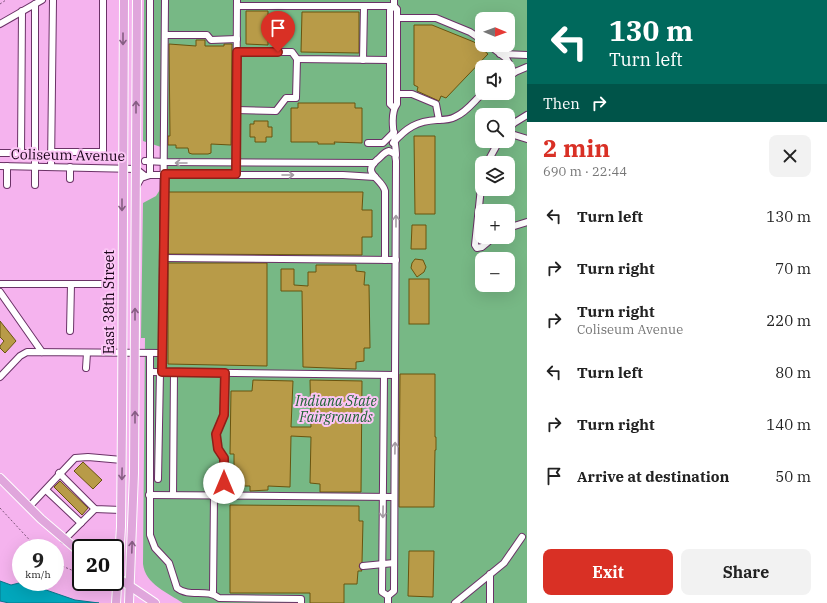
<!DOCTYPE html>
<html lang="en">
<head>
<meta charset="utf-8">
<style>
  :root { --surface:#fff; --page:#f2f2f2; --text:#222; --muted:#767676; --accent:#d93025 }
  body { margin:0; font-family:"IBM Plex Serif",serif; background:var(--page); color:var(--text); height:100vh; display:flex; flex-direction:column; font-size:15px; white-space:nowrap }
  * { box-sizing:border-box; margin:0 }
  p { font-size:13px; color:var(--muted) }
  .icon { flex:none; width:22px; height:22px; fill:none; stroke:currentColor; stroke-width:2; stroke-linecap:round; stroke-linejoin:round }
  .map { position:relative; flex:1; overflow:hidden }
  .side { display:flex; flex-direction:column; background:var(--surface); width:300px }
  .side>* { flex:none }
  .guide { background:#00695c; color:#fff; overflow:hidden }
  .needle { width:26px; rotate:91deg }
  .fabs { position:absolute; left:475px; top:12px; display:grid; gap:8px }
  .fabs a { display:grid; place-items:center; width:40px; height:40px; border-radius:8px; background:var(--surface); box-shadow:0 4px 16px #0002; font-size:20px }
  .speed { position:absolute; left:12px; top:539px; display:flex; gap:8px; font-size:20px; font-weight:700; text-align:center }
  .speed>* { display:grid; place-content:center; width:52px; height:52px; border-radius:50%; background:var(--surface); box-shadow:0 4px 16px #0002; line-height:1 }
  .speed small { font-size:10px; font-weight:400 }
  .speed .limit { border:2px solid #111; border-radius:6px; background:#fff; color:#111 }
  .pin { position:absolute; display:grid; place-items:center; width:34px; height:34px; color:#fff; margin:-41px -17px; border-radius:50% 50% 50% 0; rotate:-45deg; box-shadow:0 0 4px #0007 }
  .pin .icon { rotate:45deg }
  .me { position:absolute; width:44px; margin:-22px; rotate:0deg; stroke-linejoin:round; filter:drop-shadow(0 0 3px #0008) }
  .turn { display:flex; align-items:center; gap:14px; height:84px; padding:0 16px; font-size:18px }
  .turn .icon { width:52px; height:52px; stroke-width:2.5 }
  .turn b { display:block; font-size:28px; line-height:34px }
  .then { display:flex; align-items:center; height:38px; padding:0 16px; background:#0003; gap:8px; font-size:15px }
  .round { display:grid; place-items:center; flex:none; width:42px; height:42px; border-radius:8px; background:var(--page) }
  .overview { display:flex; align-items:center; justify-content:space-between; height:68px; padding:0 16px }
  h1 { font-size:24px; font-weight:700; line-height:30px; color:var(--accent) }
  .cta { display:flex; gap:8px; margin-top:auto; padding:8px 16px }
  .cta a { flex:1; height:46px; border-radius:8px; background:var(--accent); color:#fff; font-size:16px; font-weight:700; line-height:46px; text-align:center }
  .cta a+a { background:var(--page); color:var(--text) }
  ul { padding:0; list-style:none }
  li { display:flex; align-items:center; gap:12px; height:52px; padding:0 16px }
  li div { flex:1 }
  li b { display:block; font-size:15px }
  li em { font-style:normal }
  main { display:flex; flex:1; min-height:0 }
  .map>svg:first-child { display:block }
  .green { fill:#77b885; fill-rule:evenodd }
  .water { fill:#02a7bc; stroke:#09768a }
  .building { fill:#b89b48; stroke:#69540f }
  .lines { fill:none; stroke-linecap:round; stroke-linejoin:round }
  .minor-casing { stroke:#6b3267; stroke-width:8 }
  .major-casing { stroke:#fff; stroke-width:10 }
  .path { stroke:#7e547a; stroke-width:1; stroke-dasharray:2 2; stroke-linecap:butt }
  .minor { stroke:#fff; stroke-width:6 }
  .major { stroke:#e0a6dc; stroke-width:8 }
  .oneway { stroke:#865d83 }
  .oneway2 { stroke:#a39aa2 }
  .route-casing { stroke:#8d1f18; stroke-width:10 }
  .route { stroke:#d93025; stroke-width:7 }
  .labels { text-anchor:middle; dominant-baseline:central; stroke-width:4; stroke-linejoin:round; paint-order:stroke }
  .street-label { font-size:14px; fill:#180317; stroke:#fbc5f5 }
  .park-label { font-size:14px; font-style:italic; fill:#1d6434; stroke:#fbc5f5 }
</style>
</head>
<body>
<main>
<div class="map">
<svg width="527" height="603" viewBox="0 0 527 603">
  <rect width="100%" height="100%" fill="#f5b3ee"/>
  <path class="green" d="M144 0H527V603H183C168 593 145 584 143 564L145 338H141L143 203 156 196 161 188V147L143 141ZM482 19H508V45H482ZM482 67H508V93H482ZM482 115H508V141H482ZM482 163H508V189H482ZM482 211H508V237H482ZM482 259H508V285H482Z"/>
  <path class="water" d="M0 581 11 585 23 582 75 600 99 603H9L0 601Z"/>
  <g class="building">
    <path d="M246 11H268V45L246 44Z"/>
    <path d="M302 12H359V53L301 52Z"/>
    <path d="M414 25H432L474 42 488 54 446 98 441 96 439 101 417 91 418 87 414 85Z"/>
    <path d="M196 40H205V46H224V44H232L231 145 211 144V153L208 154H192L189 153 188 148H176V145H168V136H170L169 44 196 46Z"/>
    <path d="M298 103H355V108H362V143L334 142 335 144H318V142H291V108H298Z"/>
    <path d="M254 121H268V127H272V137H266V142H255V137H250V124H254Z"/>
    <path d="M414 136H435V214H415Z"/>
    <path d="M168 192H363L362 210H372V237H362V255L168 254Z"/>
    <path d="M412 225H426V249H411Z"/>
    <path d="M415 259 423 260 426 267 424 272 417 277 411 268 412 263Z"/>
    <path d="M168 263H267V366L168 364Z"/>
    <path d="M316 265H356V271L365 272 364 285H369L370 348H364V361L356 362V369L303 367 302 291H281V269H294V285L308 286V272H316Z"/>
    <rect x="409" y="279" width="20" height="45"/>
    <path d="M0 321 16 341 5 353 0 348V346L4 341 0 337Z"/>
    <path d="M400 374H435V437H436V450H435L434 507H399Z"/>
    <path d="M253 380 293 381 291 427H311L310 380 362 381 361 492H320V484L310 483 311 437 291 436 290 487 268 486V490L250 491V486H234V454H230L231 391H252Z"/>
    <path d="M83 462 102 480 93 489 74 471Z"/>
    <path d="M60 481 88 508 82 515 54 487Z"/>
    <path d="M230 505 359 506V521H363L362 562 359 566 362 571H358L357 584H344V603H310V593H230Z"/>
    <path d="M409 551H434L433 597 408 596Z"/>
  </g>
  <g class="lines">
    <defs>
      <g id="minor">
        <path d="M35 4V185"/>
        <path d="M237 6H394"/>
        <path d="M394 6 397 9V104C388 116 396 142 396 155"/>
        <path d="M398 18H436L470 32 482 40"/>
        <path d="M0 24 42 0"/>
        <path d="M165 35H207L211 40 237 39"/>
        <path d="M489 45 506 58 514 73"/>
        <path d="M237 52H292L297 59 390 60"/>
        <path d="M500 54 527 55"/>
        <path d="M363 60 364 7"/>
        <path d="M508 75 527 67"/>
        <path d="M397 94H412L436 104 439 120"/>
        <path d="M394 108 390 104V10L394 6V0"/>
        <path d="M236 110 276 111 286 98H296L297 59"/>
        <path d="M508 130 514 123 527 115"/>
        <path d="M508 133 527 139"/>
        <path d="M368 143H383L394 132"/>
        <path d="M393 143C406 128 417 121 437 120 443 120 450 120 455 117 467 112 474 101 483 93"/>
        <path d="M51 152H103V0"/>
        <path d="M0 153H36"/>
        <path d="M21 153 22 11"/>
        <path d="M145 161 165 162 374 163"/>
        <path d="M487 163 499 141"/>
        <path d="M0 166 136 169 145 176"/>
        <path d="M51 167 53 0"/>
        <path d="M236 174 237 0"/>
        <path d="M150 175V0"/>
        <path d="M482 178 475 245 477 248 482 247 494 237"/>
        <path d="M70 179V167"/>
        <path d="M7 185V166"/>
        <path d="M136 187 141 178 150 175H343L375 177"/>
        <path d="M508 228 527 222"/>
        <path d="M163 258 396 260"/>
        <path d="M385 260V191C382 178 361 174 377 160 381 157 384 152 389 151L395 154 396 161 394 591 388 596V603"/>
        <path d="M0 284H102"/>
        <path d="M0 292 42 352"/>
        <path d="M70 331 71 284"/>
        <path d="M150 353V535L155 548 169 563 177 588C189 598 207 588 219 598L301 599V603"/>
        <path d="M86 368 87 353"/>
        <path d="M150 372 395 375"/>
        <path d="M162 372 165 0"/>
        <path d="M384 375 382 592 388 596"/>
        <path d="M0 377 20 356 27 352 162 353"/>
        <path d="M59 473 95 509 121 510"/>
        <path d="M158 479 160 372"/>
        <path d="M46 490 81 523"/>
        <path d="M149 495 394 497"/>
        <path d="M173 495 174 372"/>
        <path d="M224 496V458L218 449 216 434 224 415 225 373"/>
        <path d="M29 507 75 458 88 457 122 460"/>
        <path d="M64 540 95 509"/>
        <path d="M363 566 394 563"/>
        <path d="M490 574V603"/>
        <path d="M213 592 214 496"/>
        <path d="M455 603 504 563 522 537"/>
      </g>
      <g id="major">
        <path d="M0 478 41 519 81 553"/>
        <path d="M115 576 155 603"/>
        <path d="M116 603 121 527 122 421 124 0"/>
        <path d="M129 603 134 473 137 0"/>
      </g>
    </defs>
    <use href="#minor" class="minor-casing"/>
    <use href="#major" class="major-casing"/>
    <g class="path">
      <path d="M0 4 6 0"/>
      <path d="M0 508 37 548"/>
      <path d="M55 563 81 574"/>
      <path d="M101 582 110 588"/>
    </g>
    <use href="#minor" class="minor"/>
    <use href="#major" class="major"/>
  </g>
  <defs><path id="oneway-shaft" d="M-6 0H5M1.5-3L5.5 0L1.5 3" fill="none" stroke-width="1.6" stroke-linecap="round" stroke-linejoin="round"/></defs>
  <g class="oneway">
    <use href="#oneway-shaft" transform="translate(123 39) rotate(90)"/>
    <use href="#oneway-shaft" transform="translate(136 107) rotate(-90)"/>
    <use href="#oneway-shaft" transform="translate(122 205) rotate(90)"/>
    <use href="#oneway-shaft" transform="translate(135 314) rotate(-90)"/>
    <use href="#oneway-shaft" transform="translate(135 417) rotate(-90)"/>
    <use href="#oneway-shaft" transform="translate(122 474) rotate(91)"/>
    <use href="#oneway-shaft" transform="translate(132 547) rotate(-88)"/>
  </g>
  <g class="oneway2">
    <use href="#oneway-shaft" transform="translate(181 163) rotate(-180)"/>
    <use href="#oneway-shaft" transform="translate(288 175)"/>
    <use href="#oneway-shaft" transform="translate(396 221) rotate(-90)"/>
    <use href="#oneway-shaft" transform="translate(395 448) rotate(-89)"/>
    <use href="#oneway-shaft" transform="translate(383 512) rotate(91)"/>
  </g>
  <g class="lines">
    <defs>
      <path id="route" d="M224 483V458L218 449 216 434 224 415 225 373 162 372 165 174H236L237 52H278"/>
    </defs>
    <use href="#route" class="route-casing"/>
    <use href="#route" class="route"/>
  </g>
  <g class="labels">
    <g class="street-label">
      <text transform="translate(68 155) rotate(1)">Coliseum Avenue</text>
      <text transform="translate(109 302) rotate(-90)">East 38th Street</text>
    </g>
    <g class="park-label">
      <text x="336" y="401">Indiana State<tspan x="336" dy="16">Fairgrounds</tspan></text>
    </g>
  </g>
</svg>
<div class="fabs">
<a><svg class="needle" viewBox="-14 -14 28 28"><path d="M0-13l5 13h-10z" fill="#e53935"/><path d="M0 13l5-13h-10z" fill="#767676"/></svg></a>
<a><svg class="icon" aria-label="sound" viewBox="0 0 24 24"><path d="M4 9h4l5-4v14l-5-4H4zM17 9q2 3 0 6"/></svg></a>
<a><svg class="icon" aria-label="search" viewBox="0 0 24 24"><circle cx="10" cy="10" r="6"/><path d="M15 15l6 6"/></svg></a>
<a><svg class="icon" aria-label="layers" viewBox="0 0 24 24"><path d="M12 4l9 5-9 5-9-5zM3 14l9 5 9-5"/></svg></a>
<a>+</a>
<a>−</a>
</div>
<div class="speed"><div>9<small>km/h</small></div><div class="limit">20</div></div>
<div class="pin" style="left:278px;top:52px;background:#d93025"><svg class="icon" aria-label="arrive" viewBox="0 0 24 24"><path d="M6 21V4h12l-3 4 3 4H6"/></svg></div>
<svg class="me" style="left:224px;top:483px" viewBox="-20 -20 40 40"><circle r="19" fill="#fff"/><path d="M0-13L10 11 0 6-10 11z" fill="#d93025"/></svg>
</div>
<section class="side">
<div class="guide">
<div class="turn"><svg class="icon" aria-label="left" viewBox="0 0 24 24"><path d="M17 20v-9H6M10 6l-5 5 5 5"/></svg><div><b>130 m</b>Turn left</div></div>
<div class="then">Then<svg class="icon" aria-label="right" viewBox="0 0 24 24"><path d="M7 20v-9h11M14 6l5 5-5 5"/></svg></div>
</div>
<div class="overview"><div><h1>2 min</h1><p>690 m · 22:44</p></div><a class="round"><svg class="icon" aria-label="close" viewBox="0 0 24 24"><path d="M6 6l12 12M18 6L6 18"/></svg></a></div>
<ul>
<li><svg class="icon" aria-label="left" viewBox="0 0 24 24"><path d="M17 20v-9H6M10 6l-5 5 5 5"/></svg><div><b>Turn left</b></div><em>130 m</em></li>
<li><svg class="icon" aria-label="right" viewBox="0 0 24 24"><path d="M7 20v-9h11M14 6l5 5-5 5"/></svg><div><b>Turn right</b></div><em>70 m</em></li>
<li><svg class="icon" aria-label="right" viewBox="0 0 24 24"><path d="M7 20v-9h11M14 6l5 5-5 5"/></svg><div><b>Turn right</b><p>Coliseum Avenue</p></div><em>220 m</em></li>
<li><svg class="icon" aria-label="left" viewBox="0 0 24 24"><path d="M17 20v-9H6M10 6l-5 5 5 5"/></svg><div><b>Turn left</b></div><em>80 m</em></li>
<li><svg class="icon" aria-label="right" viewBox="0 0 24 24"><path d="M7 20v-9h11M14 6l5 5-5 5"/></svg><div><b>Turn right</b></div><em>140 m</em></li>
<li><svg class="icon" aria-label="arrive" viewBox="0 0 24 24"><path d="M6 21V4h12l-3 4 3 4H6"/></svg><div><b>Arrive at destination</b></div><em>50 m</em></li>
</ul>
<div class="cta"><a>Exit</a><a>Share</a></div>
</section>
</main>
</body>
</html>
